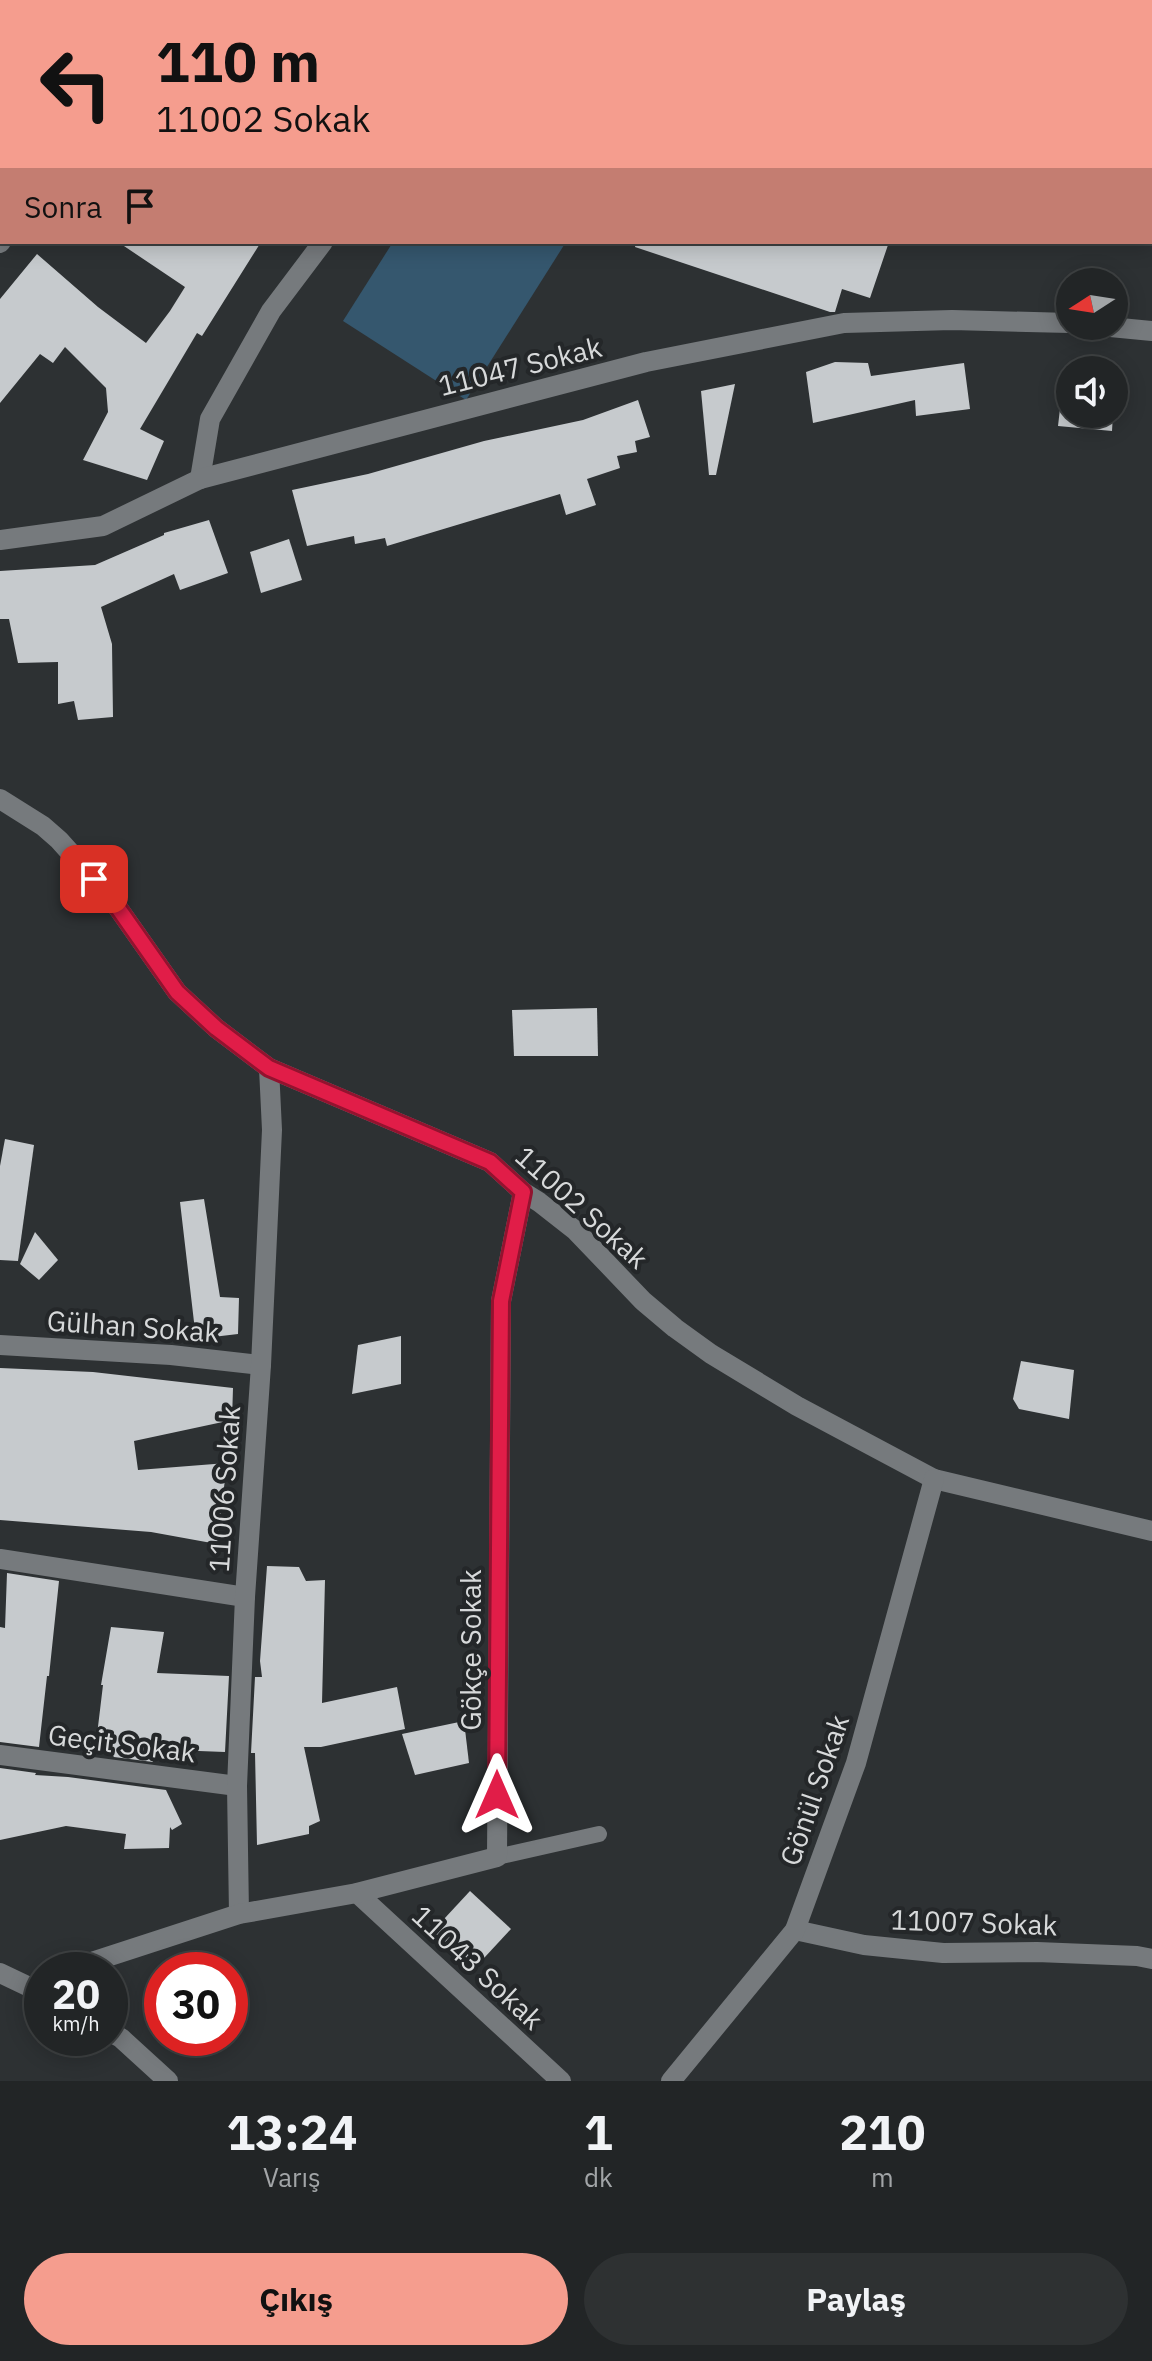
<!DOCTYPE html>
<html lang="tr">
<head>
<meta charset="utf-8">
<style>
  :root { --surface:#222526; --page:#2e3132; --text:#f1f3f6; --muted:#a2a5a7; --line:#3f4243; --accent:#f59d8e }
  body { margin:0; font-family:"IBM Plex Sans",sans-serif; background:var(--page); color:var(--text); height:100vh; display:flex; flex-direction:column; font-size:30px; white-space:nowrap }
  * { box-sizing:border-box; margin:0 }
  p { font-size:26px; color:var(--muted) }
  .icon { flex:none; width:44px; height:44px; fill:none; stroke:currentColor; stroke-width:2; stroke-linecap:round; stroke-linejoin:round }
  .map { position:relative; height:2081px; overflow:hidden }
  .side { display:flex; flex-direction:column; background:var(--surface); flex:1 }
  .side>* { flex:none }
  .hud { position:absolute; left:0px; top:0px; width:1152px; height:244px; box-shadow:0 4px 20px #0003,0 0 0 2px var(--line); background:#f59d8e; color:#111; overflow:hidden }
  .needle { width:52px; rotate:258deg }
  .tools { position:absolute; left:1056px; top:268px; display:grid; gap:16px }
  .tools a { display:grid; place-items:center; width:72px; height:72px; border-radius:50%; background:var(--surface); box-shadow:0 4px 20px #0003,0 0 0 2px var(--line); font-size:40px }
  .speed { position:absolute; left:24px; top:1952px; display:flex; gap:16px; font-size:40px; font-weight:700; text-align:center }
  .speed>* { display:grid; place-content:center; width:104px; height:104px; border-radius:50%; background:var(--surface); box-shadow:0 4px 20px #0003,0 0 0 2px var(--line); line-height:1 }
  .speed small { font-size:20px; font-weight:400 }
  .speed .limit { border:12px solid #d22; background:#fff; color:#111 }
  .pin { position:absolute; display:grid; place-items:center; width:68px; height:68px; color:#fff; margin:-34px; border-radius:16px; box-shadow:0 4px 12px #0006 }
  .me { position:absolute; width:88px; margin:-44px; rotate:0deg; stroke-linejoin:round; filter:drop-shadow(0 0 6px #0008) }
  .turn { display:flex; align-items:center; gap:28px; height:168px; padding:0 24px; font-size:36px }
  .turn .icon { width:104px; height:104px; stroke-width:2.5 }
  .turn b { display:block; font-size:56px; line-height:68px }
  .then { display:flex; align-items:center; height:76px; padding:0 24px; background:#0003; gap:16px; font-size:30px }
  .eta { display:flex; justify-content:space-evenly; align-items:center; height:136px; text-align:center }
  .eta b { font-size:48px; font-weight:800; line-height:56px }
  .cta { display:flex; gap:16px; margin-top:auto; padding:16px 24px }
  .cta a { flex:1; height:92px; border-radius:48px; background:var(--accent); color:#111; font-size:32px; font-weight:800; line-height:92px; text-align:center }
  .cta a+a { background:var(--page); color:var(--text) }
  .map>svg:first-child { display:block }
  .green { fill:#35576e }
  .building { fill:#c6cacd }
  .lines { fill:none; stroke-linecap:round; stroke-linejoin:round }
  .path { stroke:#6a6e6f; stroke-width:5; stroke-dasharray:2 6; stroke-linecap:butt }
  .lane { stroke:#767a7d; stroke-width:16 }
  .street { stroke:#767a7d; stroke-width:20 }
  .secondary { stroke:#63879c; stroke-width:20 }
  .route-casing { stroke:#92132f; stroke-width:20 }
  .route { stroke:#e11d48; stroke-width:14 }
  .labels { text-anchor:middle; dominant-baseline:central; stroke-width:8; stroke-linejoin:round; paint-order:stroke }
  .street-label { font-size:28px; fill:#d7d9da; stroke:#242729 }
</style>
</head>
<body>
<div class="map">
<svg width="1152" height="2081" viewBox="0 0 1152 2081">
  <rect width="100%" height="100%" fill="#2d3133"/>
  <g class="green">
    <path d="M754 0H1152V151L1150 150V2H759Z"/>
    <path d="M393 242H566L466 400 343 321Z"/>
  </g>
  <g class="building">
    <path d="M118 242H261L202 336 197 333 140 429 164 441 147 480 83 460 108 412 106 388 65 347 53 363 40 354 0 403V299L37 254 98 307 146 343 170 311 185 287Z"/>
    <path d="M636 242H889L870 298 842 289 835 312H830L635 247Z"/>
    <path d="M835 362 868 363 871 376 964 363 970 409 916 416 915 400 813 423 806 372Z"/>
    <path d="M1064 374 1070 375V414H1113L1112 431 1058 426Z"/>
    <path d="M735 384 716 475H709L701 391Z"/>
    <path d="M638 400 650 437 635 441 637 452 617 456 620 468 587 479 596 505 566 515 560 494 387 546 385 538 355 544 354 536 307 546 292 490 368 474 484 441 583 420Z"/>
    <path d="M209 520 228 573 180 590 174 574 101 607 112 644 113 717 78 720 74 701 58 704V662L18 663 9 619H0V571L95 565 164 535V533Z"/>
    <path d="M289 539 302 580 261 593 250 552Z"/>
    <path d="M597 1008 598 1056H514L512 1010Z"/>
    <path d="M5 1139 34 1145 18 1261 0 1260V1166Z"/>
    <path d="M204 1199 220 1297 239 1298 238 1334 196 1339 180 1202Z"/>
    <path d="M35 1232 58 1260 39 1280 20 1264Z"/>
    <path d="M401 1336V1384L352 1394 358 1345Z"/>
    <path d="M1021 1361 1074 1370 1069 1419 1019 1409 1013 1399Z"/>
    <path d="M0 1368 93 1372 233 1388 232 1420 134 1441 138 1470 227 1463 217 1544 151 1532 0 1520Z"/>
    <path d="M267 1566 299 1567 306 1581 325 1580 322 1703 397 1687 405 1729 321 1747H304L320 1821 309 1826V1834L257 1845 255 1753H251L255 1677H262L260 1661Z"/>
    <path d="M7 1573 59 1581 49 1676H47L39 1747 0 1742V1627L5 1628Z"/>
    <path d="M111 1627 164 1632 157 1673 229 1676 225 1752 147 1749 153 1762 114 1757 97 1735 103 1685H101Z"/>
    <path d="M464 1721 469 1763 415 1775 402 1734Z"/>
    <path d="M0 1768 36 1773 35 1775 68 1777 166 1790 182 1824 172 1830 170 1827 169 1848 124 1849 126 1834 66 1826 0 1840Z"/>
    <path d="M470 1891 511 1929 472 1971 431 1933Z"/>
  </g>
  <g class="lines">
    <g class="path">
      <path d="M693 1 832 0"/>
      <path d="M865 2 866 0"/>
      <path d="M1150 16 1152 2"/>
    </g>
    <path class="lane" d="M497 1857 599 1834"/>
    <g class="street">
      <path d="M157 2 158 0"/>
      <path d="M508 2 509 0"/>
      <path d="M0 243 2 240"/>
      <path d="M1100 326 1152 331"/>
      <path d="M200 479 210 419 271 311 323 242"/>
      <path d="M0 540 103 526 200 479 646 362 844 323 952 320 1070 323"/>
      <path d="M0 799 43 826 59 840 111 898 177 992 216 1028 269 1068 490 1162 523 1192 539 1202 576 1231 643 1301 675 1328 711 1354 797 1406 934 1479 1152 1531"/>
      <path d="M0 1345 171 1355 261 1365"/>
      <path d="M0 1559 245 1597"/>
      <path d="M0 1755 237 1786"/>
      <path d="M357 1893 561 2081"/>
      <path d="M239 1914 237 1786 245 1597 261 1365 272 1130 269 1068"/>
      <path d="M795 1930 864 1945 943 1953 1037 1952 1137 1956 1152 1959"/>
      <path d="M67 1970 239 1914 357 1893 497 1857 501 1301 523 1192"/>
      <path d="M0 1973 42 1993"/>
      <path d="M110 2032 121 2038 168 2081"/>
      <path d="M671 2081 795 1930 856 1763 934 1479"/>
    </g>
    <g class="secondary">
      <path d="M556 0 562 2"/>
      <path d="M665 0 668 2"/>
      <path d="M529 2 540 0"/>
      <path d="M1150 203H1152"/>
    </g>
  </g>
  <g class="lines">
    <defs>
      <path id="route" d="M94 879 111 898 177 992 216 1028 269 1068 490 1162 523 1192 501 1301 497 1795"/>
    </defs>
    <use href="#route" class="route-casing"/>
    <use href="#route" class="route"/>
  </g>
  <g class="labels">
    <g class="street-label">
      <text transform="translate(520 366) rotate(-14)">11047 Sokak</text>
      <text transform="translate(582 1207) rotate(42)">11002 Sokak</text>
      <text transform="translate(133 1326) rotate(4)">Gülhan Sokak</text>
      <text transform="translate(224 1489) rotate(-86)">11006 Sokak</text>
      <text transform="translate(470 1650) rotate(-90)">Gökçe Sokak</text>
      <text transform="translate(122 1743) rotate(7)">Geçit Sokak</text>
      <text transform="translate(814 1790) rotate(-71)">Gönül Sokak</text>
      <text transform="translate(974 1922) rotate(2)">11007 Sokak</text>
      <text transform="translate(478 1967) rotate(43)">11043 Sokak</text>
    </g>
  </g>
</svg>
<div class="tools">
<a><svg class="needle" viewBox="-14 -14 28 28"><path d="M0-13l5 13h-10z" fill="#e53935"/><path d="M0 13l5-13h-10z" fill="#a2a5a7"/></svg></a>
<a><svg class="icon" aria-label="sound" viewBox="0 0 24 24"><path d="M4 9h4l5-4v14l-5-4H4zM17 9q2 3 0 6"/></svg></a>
</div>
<div class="speed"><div>20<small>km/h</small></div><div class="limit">30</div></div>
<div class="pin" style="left:94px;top:879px;background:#d93025"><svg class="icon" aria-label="arrive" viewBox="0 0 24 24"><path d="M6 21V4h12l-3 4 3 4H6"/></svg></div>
<svg class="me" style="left:497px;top:1795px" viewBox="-20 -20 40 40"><path d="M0-17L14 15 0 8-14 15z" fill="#e11d48" stroke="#fff" stroke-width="4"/></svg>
<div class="hud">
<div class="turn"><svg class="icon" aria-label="left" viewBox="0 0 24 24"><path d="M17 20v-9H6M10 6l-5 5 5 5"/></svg><div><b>110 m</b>11002 Sokak</div></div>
<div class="then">Sonra<svg class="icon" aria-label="arrive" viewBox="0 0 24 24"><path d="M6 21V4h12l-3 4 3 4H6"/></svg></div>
</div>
</div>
<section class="side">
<div class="eta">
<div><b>13:24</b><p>Varış</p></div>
<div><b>1</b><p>dk</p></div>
<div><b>210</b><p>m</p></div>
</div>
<div class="cta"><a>Çıkış</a><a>Paylaş</a></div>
</section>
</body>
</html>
